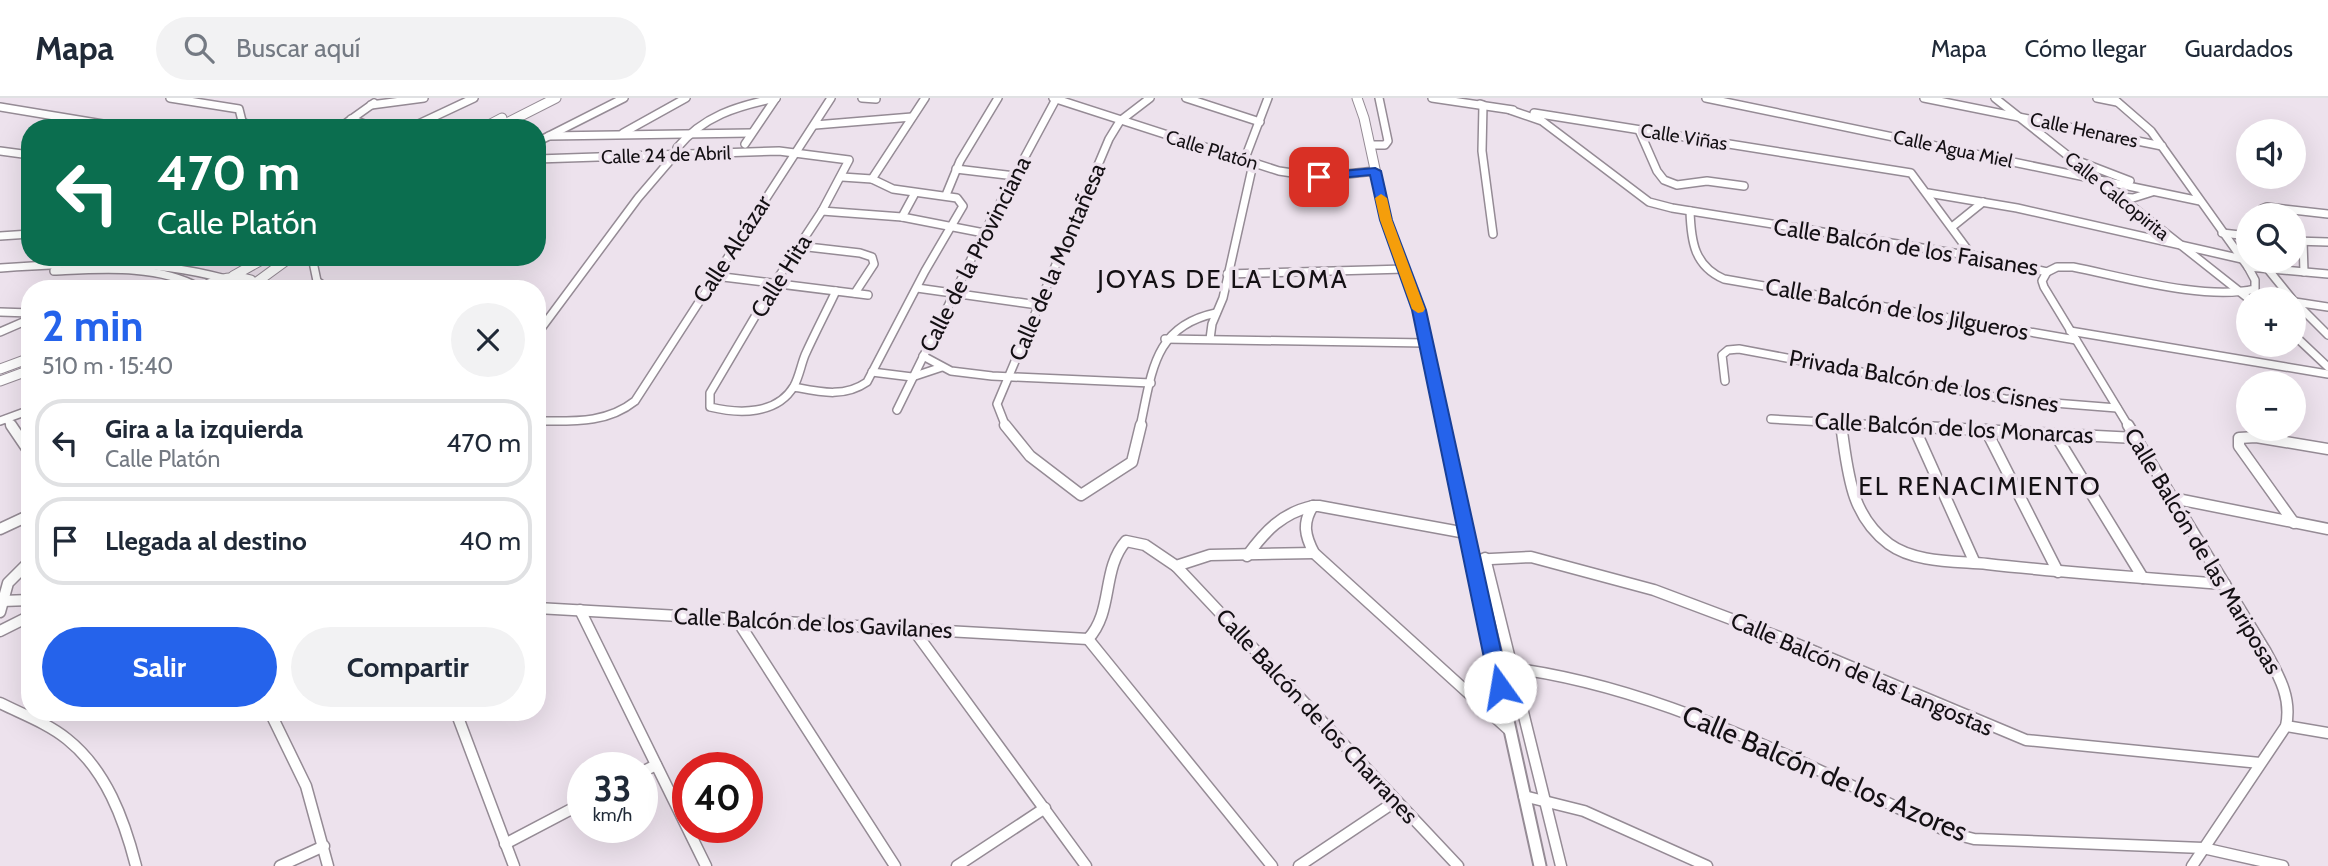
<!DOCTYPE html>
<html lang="es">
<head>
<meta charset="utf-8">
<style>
  :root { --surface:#fff; --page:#f2f2f3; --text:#1f2937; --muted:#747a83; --line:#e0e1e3; --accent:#2563eb }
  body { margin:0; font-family:Cabin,sans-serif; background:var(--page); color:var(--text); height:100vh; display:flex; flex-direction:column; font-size:26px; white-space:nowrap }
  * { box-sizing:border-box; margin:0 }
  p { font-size:23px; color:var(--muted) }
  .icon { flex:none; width:38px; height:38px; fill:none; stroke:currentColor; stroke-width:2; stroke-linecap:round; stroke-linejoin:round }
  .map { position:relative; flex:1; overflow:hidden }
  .details { position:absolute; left:21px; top:182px; width:525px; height:441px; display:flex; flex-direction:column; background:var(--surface); border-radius:28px; box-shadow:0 7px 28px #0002 }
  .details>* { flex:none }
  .top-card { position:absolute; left:21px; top:21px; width:525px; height:147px; border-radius:28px; box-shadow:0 7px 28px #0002; background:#0b6e4f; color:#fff; overflow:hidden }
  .fabs { position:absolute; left:2236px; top:21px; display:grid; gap:14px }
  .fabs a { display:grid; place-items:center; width:70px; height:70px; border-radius:50%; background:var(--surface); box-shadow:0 7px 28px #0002; font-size:35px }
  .speed { position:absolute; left:567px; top:654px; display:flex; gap:14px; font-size:35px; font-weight:700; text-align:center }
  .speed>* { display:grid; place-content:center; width:91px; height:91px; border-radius:50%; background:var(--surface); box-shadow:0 7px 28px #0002; line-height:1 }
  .speed small { font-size:18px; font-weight:400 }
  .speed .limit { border:10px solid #d22; background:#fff; color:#111 }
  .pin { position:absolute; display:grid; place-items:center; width:60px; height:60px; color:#fff; margin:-30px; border-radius:14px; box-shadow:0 4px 10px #0006 }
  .me { position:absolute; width:77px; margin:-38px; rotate:347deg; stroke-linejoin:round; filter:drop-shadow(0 0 5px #0008) }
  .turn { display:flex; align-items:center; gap:24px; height:147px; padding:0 21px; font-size:32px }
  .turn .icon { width:91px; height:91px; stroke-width:2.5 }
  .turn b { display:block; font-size:49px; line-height:60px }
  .round { display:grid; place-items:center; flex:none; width:74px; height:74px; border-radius:37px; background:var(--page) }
  .head { display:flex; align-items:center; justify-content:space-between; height:119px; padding:0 21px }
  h1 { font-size:42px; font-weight:800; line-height:52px; color:var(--accent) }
  .cta { display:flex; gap:14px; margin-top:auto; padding:14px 21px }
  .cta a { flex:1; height:80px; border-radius:42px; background:var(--accent); color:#fff; font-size:28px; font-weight:800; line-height:80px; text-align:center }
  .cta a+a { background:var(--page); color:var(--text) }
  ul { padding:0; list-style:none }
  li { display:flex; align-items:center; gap:21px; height:88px; margin:0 14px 10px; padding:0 7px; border:4px solid var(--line); border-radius:28px }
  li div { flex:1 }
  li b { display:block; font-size:26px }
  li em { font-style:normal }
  header { display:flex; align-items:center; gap:42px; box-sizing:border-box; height:98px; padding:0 35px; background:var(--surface); border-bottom:2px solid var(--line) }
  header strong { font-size:33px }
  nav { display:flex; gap:38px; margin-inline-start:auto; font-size:24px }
  .search { width:490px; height:63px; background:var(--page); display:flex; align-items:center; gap:18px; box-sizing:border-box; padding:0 24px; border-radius:38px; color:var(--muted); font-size:26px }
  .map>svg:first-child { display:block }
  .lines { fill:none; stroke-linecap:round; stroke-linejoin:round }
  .minor-far1-casing { stroke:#958b95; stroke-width:10 }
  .minor-casing { stroke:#958b95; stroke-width:13 }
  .tertiary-far1-casing { stroke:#958b95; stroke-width:11 }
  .tertiary-casing { stroke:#958b95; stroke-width:15 }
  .minor-far1 { stroke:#fff; stroke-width:7 }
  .minor { stroke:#fff; stroke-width:10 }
  .tertiary-far1 { stroke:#fff; stroke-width:9 }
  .tertiary { stroke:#fff; stroke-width:11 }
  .route { fill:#2563eb; stroke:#184099; stroke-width:2 }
  .slow { fill:#f59e0b }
  .labels { text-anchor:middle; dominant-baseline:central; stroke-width:7; stroke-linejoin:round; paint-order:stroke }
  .far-street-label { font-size:19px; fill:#141014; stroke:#ede2ed }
  .street-label { font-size:23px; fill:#141014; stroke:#ede2ed }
  .quarter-label { font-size:26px; letter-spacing:2px; fill:#141014; stroke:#ede2ed }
  .near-street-label { font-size:28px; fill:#141014; stroke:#ede2ed }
</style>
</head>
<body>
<header>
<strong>Mapa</strong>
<div class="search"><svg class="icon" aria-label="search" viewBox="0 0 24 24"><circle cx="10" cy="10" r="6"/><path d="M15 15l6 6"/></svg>Buscar aquí</div>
<nav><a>Mapa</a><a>Cómo llegar</a><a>Guardados</a></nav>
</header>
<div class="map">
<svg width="2328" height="768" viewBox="0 0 2328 768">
  <rect width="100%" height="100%" fill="#ede2ed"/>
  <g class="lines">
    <defs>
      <g id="minor-far1">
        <path d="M170 0 239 11 242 23 252 30"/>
        <path d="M862 0 876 1"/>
        <path d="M1053 0 1279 73 1319 79 1375 73"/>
        <path d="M1186 0 1260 24"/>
        <path d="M1432 0 1513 12"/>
        <path d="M1706 0 2200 103"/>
        <path d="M1924 0 2162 48"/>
        <path d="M1995 0 2249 201"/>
        <path d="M2097 0 2117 4"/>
        <path d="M1480 6 1483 7 1482 53 1493 136"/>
        <path d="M371 7 424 0"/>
        <path d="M0 9 127 30"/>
        <path d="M1510 12 1542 23 1649 104 1672 110 1985 160 2047 174 2057 169H2073C2124 179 2205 203 2255 191V182L2248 169 2151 33 2113 0"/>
        <path d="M1534 15 1911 75 1973 159"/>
        <path d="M351 21 375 30"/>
        <path d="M815 27 912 19"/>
        <path d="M339 30 374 5"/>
        <path d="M410 30 474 0"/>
        <path d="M1639 32 1657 73 1664 82 1677 87 1707 83 1744 88"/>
        <path d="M623 35 686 0"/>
        <path d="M549 38 751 35"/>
        <path d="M537 44 624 0"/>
        <path d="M745 46 776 0"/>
        <path d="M1370 47H1385L1388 43 1379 0"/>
        <path d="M677 50C703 18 737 8 776 0"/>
        <path d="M0 53 30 57"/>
        <path d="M537 61 779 53 849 62 822 113 776 183 710 295V309C739 316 777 317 794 288 799 279 801 267 805 257 815 235 826 214 836 193"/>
        <path d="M1244 63 1268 0"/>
        <path d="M2078 63 2130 83"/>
        <path d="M956 71 1015 78"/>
        <path d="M872 81 925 0"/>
        <path d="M1928 95 2017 110 2242 161"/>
        <path d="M946 97 960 63 998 0"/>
        <path d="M2119 99 2133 100 2152 94"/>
        <path d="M822 113 902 119 984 135"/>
        <path d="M1690 113C1691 143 1694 168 1724 181L2076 242"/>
        <path d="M2261 117 2262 111 2267 109 2328 116"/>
        <path d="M902 119 915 95"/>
        <path d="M1952 129 1983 104"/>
        <path d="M2222 135 2249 138"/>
        <path d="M0 138 30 136"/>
        <path d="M2294 143 2328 144"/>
        <path d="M2303 143 2304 174"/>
        <path d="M799 148 860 155 872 159 874 166 855 195"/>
        <path d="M312 159 317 183 328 191"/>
        <path d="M2248 169 2328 176"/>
        <path d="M0 170C75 165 149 160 222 180"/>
        <path d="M2267 170 2292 201"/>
        <path d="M54 173C100 171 158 166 200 190"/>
        <path d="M2047 174 2042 183 2044 189 2129 329"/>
        <path d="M1227 176 1405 171"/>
        <path d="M715 178 868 197"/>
        <path d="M917 190 1038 207"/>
        <path d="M2294 203 2328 237"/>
        <path d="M2295 204 2328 209"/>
        <path d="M0 214 30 215"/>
        <path d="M2070 233 2328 276"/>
        <path d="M0 234 30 221"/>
        <path d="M537 236 638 100 674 58"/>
        <path d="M2294 237 2328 269"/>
        <path d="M1165 241 1426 245"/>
        <path d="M1210 241 1212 226 1223 200 1253 66"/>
        <path d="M923 258 951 273 992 278 1151 285"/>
        <path d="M872 274 912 279 942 269"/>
        <path d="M1725 283 1722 257 1728 252 1739 251 2005 301 2117 310"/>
        <path d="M794 289C820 294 844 300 867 284L925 173 963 108 957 100 893 91 872 81 842 79"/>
        <path d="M897 312 984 135 1056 1"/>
        <path d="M7 321 12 329"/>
        <path d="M1771 321 1917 329"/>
        <path d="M0 323 30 312"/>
        <path d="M537 323C572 323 606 326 635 303L831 0"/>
        <path d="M1841 324 1842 329"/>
        <path d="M1006 329 997 306 1109 41 1120 23 1150 0"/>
        <path d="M1140 329C1152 275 1153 228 1216 215"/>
      </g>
      <g id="minor">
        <path d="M11 327 30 355"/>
        <path d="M1005 327 1030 358 1081 397 1132 364 1141 327"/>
        <path d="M1841 327C1848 372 1849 416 1889 446 1915 465 1956 463 1987 466 2066 475 2145 480 2225 486"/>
        <path d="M1884 327 2136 340"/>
        <path d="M1913 327 1974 463"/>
        <path d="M2128 327 2266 554C2279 578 2292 600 2286 628L2192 768"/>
        <path d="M1986 332 2058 474"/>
        <path d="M2055 336 2143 480"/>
        <path d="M2172 400 2328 431"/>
        <path d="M2294 425 2239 348V340L2256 339 2328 351"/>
        <path d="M0 431 30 417"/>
        <path d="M1466 435 1319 408H1313C1302 425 1305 438 1314 455L1509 632"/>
        <path d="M1247 458C1265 433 1282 415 1313 408"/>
        <path d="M1485 460 1561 768"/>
        <path d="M1471 462 1531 459 1654 492 1787 542 2026 642 2260 665"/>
        <path d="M1176 468 1458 768"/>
        <path d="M2 503 30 502"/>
        <path d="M537 510 1088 541"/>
        <path d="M580 512 706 768"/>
        <path d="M0 514 8 485 30 463"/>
        <path d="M737 522 895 768"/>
        <path d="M913 531 1086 768"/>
        <path d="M0 533 30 518"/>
        <path d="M1088 541C1114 513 1101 472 1126 443L1145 447 1176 468 1210 457 1314 455"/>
        <path d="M1088 541 1272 768"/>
        <path d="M1495 568C1658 585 1805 667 1951 735L1974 741 2203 750 2283 768"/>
        <path d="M0 605C22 616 47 625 67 641 106 672 124 721 136 768"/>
        <path d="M270 614 306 688 328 768"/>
        <path d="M456 614 514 768"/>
        <path d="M2286 628 2328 635"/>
        <path d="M642 674 656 667"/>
        <path d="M1524 698 1584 713 1707 768"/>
        <path d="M505 746 583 705"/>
        <path d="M280 768 324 748"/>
        <path d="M957 768 1045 710"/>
        <path d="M1299 768 1396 703"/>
      </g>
      <g id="tertiary-far1">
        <path d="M1357 0 1364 20 1386 122 1419 212 1443 329"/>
        <path d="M483 30 502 20"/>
        <path d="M497 30 556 0"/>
        <path d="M233 178 267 159"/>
        <path d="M254 186 291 159"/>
        <path d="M200 191C216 181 232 176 251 182L253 191"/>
        <path d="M0 271 30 260"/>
        <path d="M0 283 30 272"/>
      </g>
      <path id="tertiary" d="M1443 327 1540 768"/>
    </defs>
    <use href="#minor-far1" class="minor-far1-casing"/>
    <use href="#minor" class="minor-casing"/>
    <use href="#tertiary-far1" class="tertiary-far1-casing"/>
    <use href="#tertiary" class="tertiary-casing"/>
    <use href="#minor-far1" class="minor-far1"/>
    <use href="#minor" class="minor"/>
    <use href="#tertiary-far1" class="tertiary-far1"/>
    <use href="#tertiary" class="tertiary"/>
  </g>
  <path class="route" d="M1375 70 1381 73 1392 122 1426 212 1509 589 1506 595 1500 597 1493 595 1490 589 1412 212 1380 122 1370 77 1319 82 1313 79 1319 75Z"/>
  <path class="slow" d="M1381 96 1387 100 1392 122 1425 211 1423 214 1418 215 1412 211 1380 122 1375 100Z"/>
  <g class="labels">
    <g class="far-street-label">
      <text transform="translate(2084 32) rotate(12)">Calle Henares</text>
      <text transform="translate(1684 39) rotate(9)">Calle Viñas</text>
      <text transform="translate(1953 51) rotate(12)">Calle Agua Miel</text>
      <text transform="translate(1212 52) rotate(17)">Calle Platón</text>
      <text transform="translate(666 57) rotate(-2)">Calle 24 de Abril</text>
      <text transform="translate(2117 98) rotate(39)">Calle Calcopirita</text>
    </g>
    <g class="street-label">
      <text transform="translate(1906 149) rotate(9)">Calle Balcón de los Faisanes</text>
      <text transform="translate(732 151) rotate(-57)">Calle Alcázar</text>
      <text transform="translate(975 156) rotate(-63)">Calle de la Provinciana</text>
      <text transform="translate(1057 164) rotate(-67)">Calle de la Montañesa</text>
      <text transform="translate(781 178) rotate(-58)">Calle Hita</text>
      <text transform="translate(1897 211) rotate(10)">Calle Balcón de los Jilgueros</text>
      <text transform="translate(1924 283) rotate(10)">Privada Balcón de los Cisnes</text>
      <text transform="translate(1954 330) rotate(3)">Calle Balcón de los Monarcas</text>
      <text transform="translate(2203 453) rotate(59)">Calle Balcón de las Mariposas</text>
      <text transform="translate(813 525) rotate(3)">Calle Balcón de los Gavilanes</text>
      <text transform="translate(1862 576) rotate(23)">Calle Balcón de las Langostas</text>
      <text transform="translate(1317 618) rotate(47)">Calle Balcón de los Charranes</text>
    </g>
    <g class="quarter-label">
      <text x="1223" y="181">JOYAS DE LA LOMA</text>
      <text x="1980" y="388">EL RENACIMIENTO</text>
    </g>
    <g class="near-street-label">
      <text transform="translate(1825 675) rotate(23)">Calle Balcón de los Azores</text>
    </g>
  </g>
</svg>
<div class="fabs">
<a><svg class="icon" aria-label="sound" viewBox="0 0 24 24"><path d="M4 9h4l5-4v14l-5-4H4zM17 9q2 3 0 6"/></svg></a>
<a><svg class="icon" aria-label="search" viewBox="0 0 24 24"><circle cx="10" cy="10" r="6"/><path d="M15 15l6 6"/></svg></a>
<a>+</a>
<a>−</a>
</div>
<div class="speed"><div>33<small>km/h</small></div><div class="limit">40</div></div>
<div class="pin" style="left:1319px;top:79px;background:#d93025"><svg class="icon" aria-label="arrive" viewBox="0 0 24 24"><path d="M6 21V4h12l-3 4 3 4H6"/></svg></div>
<svg class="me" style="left:1500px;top:589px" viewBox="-20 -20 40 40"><circle r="19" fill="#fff"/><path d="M0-13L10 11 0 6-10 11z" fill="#2563eb"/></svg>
<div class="top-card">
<div class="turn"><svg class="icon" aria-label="left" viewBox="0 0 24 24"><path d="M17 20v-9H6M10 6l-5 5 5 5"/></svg><div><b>470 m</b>Calle Platón</div></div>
</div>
<section class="details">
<div class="head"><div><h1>2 min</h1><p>510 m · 15:40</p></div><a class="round"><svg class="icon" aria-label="close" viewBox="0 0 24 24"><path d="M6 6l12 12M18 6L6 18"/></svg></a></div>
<ul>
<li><svg class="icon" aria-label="left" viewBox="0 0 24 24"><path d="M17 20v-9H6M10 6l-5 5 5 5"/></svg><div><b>Gira a la izquierda</b><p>Calle Platón</p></div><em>470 m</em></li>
<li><svg class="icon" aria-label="arrive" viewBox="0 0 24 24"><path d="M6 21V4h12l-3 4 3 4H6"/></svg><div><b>Llegada al destino</b></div><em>40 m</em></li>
</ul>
<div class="cta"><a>Salir</a><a>Compartir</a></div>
</section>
</div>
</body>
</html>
